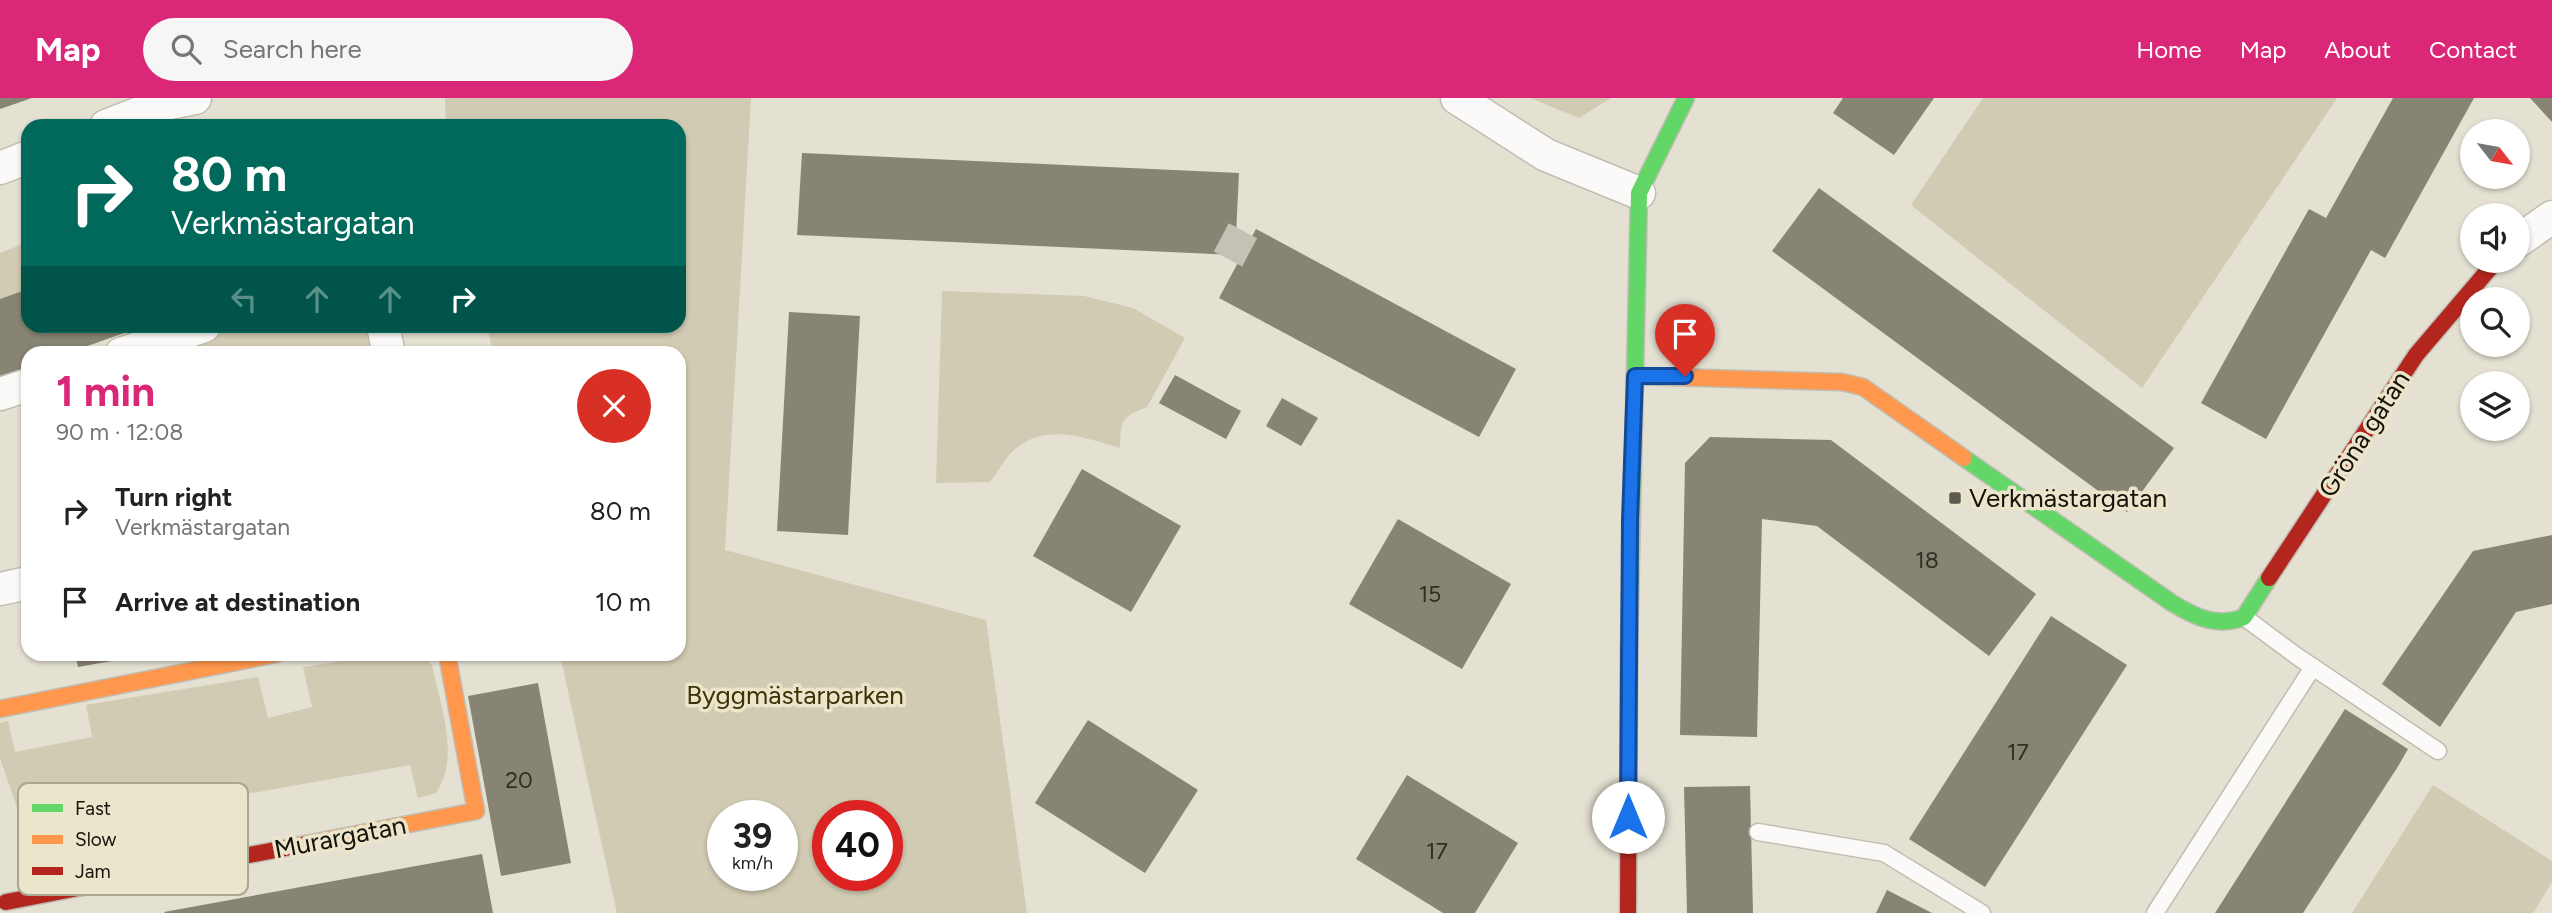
<!DOCTYPE html>
<html lang="en">
<head>
<meta charset="utf-8">
<style>
  :root { --surface:#fff; --page:#f6f6f6; --text:#222; --muted:#767676; --accent:#db2777 }
  body { margin:0; font-family:Figtree,sans-serif; background:var(--page); color:var(--text); height:100vh; display:flex; flex-direction:column; font-size:26px; white-space:nowrap }
  * { box-sizing:border-box; margin:0 }
  p { font-size:23px; color:var(--muted) }
  .icon { flex:none; width:38px; height:38px; fill:none; stroke:currentColor; stroke-width:2; stroke-linecap:round; stroke-linejoin:round }
  .map { position:relative; flex:1; overflow:hidden }
  .side { position:absolute; left:21px; top:248px; width:665px; height:315px; display:flex; flex-direction:column; background:var(--surface); border-radius:21px; box-shadow:0 2px 5px #0004 }
  .side>* { flex:none }
  .top-card { position:absolute; left:21px; top:21px; width:665px; height:214px; border-radius:21px; box-shadow:0 2px 5px #0004; background:#00695c; color:#fff; overflow:hidden }
  .needle { width:46px; rotate:121deg }
  .tools { position:absolute; left:2460px; top:21px; display:grid; gap:14px }
  .tools a { display:grid; place-items:center; width:70px; height:70px; border-radius:50%; background:var(--surface); box-shadow:0 2px 5px #0004; font-size:35px }
  .speed { position:absolute; left:707px; top:702px; display:flex; gap:14px; font-size:35px; font-weight:700; text-align:center }
  .speed>* { display:grid; place-content:center; width:91px; height:91px; border-radius:50%; background:var(--surface); box-shadow:0 2px 5px #0004; line-height:1 }
  .speed small { font-size:18px; font-weight:400 }
  .speed .limit { border:10px solid #d22; background:#fff; color:#111 }
  .pin { position:absolute; display:grid; place-items:center; width:60px; height:60px; color:#fff; margin:-72px -30px; border-radius:50% 50% 50% 0; rotate:-45deg; box-shadow:0 0 7px #0007 }
  .pin .icon { rotate:45deg }
  .me { position:absolute; width:77px; margin:-38px; rotate:0deg; stroke-linejoin:round; filter:drop-shadow(0 0 5px #0008) }
  .turn { display:flex; align-items:center; gap:24px; height:147px; padding:0 35px; font-size:32px }
  .turn .icon { width:91px; height:91px; stroke-width:2.5 }
  .turn b { display:block; font-size:49px; line-height:60px }
  .lanes { display:flex; align-items:center; height:66px; padding:0 35px; background:#0003; justify-content:center; gap:35px; direction:ltr }
  .lanes .off { opacity:.35 }
  .round { display:grid; place-items:center; flex:none; width:74px; height:74px; border-radius:37px; background:var(--page) }
  .overview { display:flex; align-items:center; justify-content:space-between; height:119px; padding:0 35px }
  h1 { font-size:42px; font-weight:700; line-height:52px; color:var(--accent) }
  ul { padding:0; list-style:none }
  li { display:flex; align-items:center; gap:21px; height:91px; padding:0 35px }
  li div { flex:1 }
  li b { display:block; font-size:26px }
  li em { font-style:normal }
  header { display:flex; align-items:center; gap:42px; box-sizing:border-box; height:98px; padding:0 35px; background:var(--accent); color:#fff }
  header strong { font-size:33px }
  nav { display:flex; gap:38px; margin-inline-start:auto; font-size:24px }
  .search { width:490px; height:63px; background:var(--page); display:flex; align-items:center; gap:18px; box-sizing:border-box; padding:0 24px; border-radius:38px; color:var(--muted); font-size:26px }
  .map>svg:first-child { display:block }
  .green { fill:#d1cbb3; fill-rule:evenodd }
  .building { fill:#888473 }
  .lines { fill:none; stroke-linecap:round; stroke-linejoin:round }
  .street-tunnel { stroke:#c5c1b4; stroke-width:32; stroke-dasharray:32 16; stroke-linecap:butt }
  .lane-casing { stroke:#c0bdb2; stroke-width:19 }
  .street-casing { stroke:#c0bdb2; stroke-width:35 }
  .fast-casing { stroke:#c0bdb2; stroke-width:19 }
  .slow-casing { stroke:#c0bdb2; stroke-width:19 }
  .jam-casing { stroke:#c0bdb2; stroke-width:19 }
  .lane { stroke:#fbfaf8; stroke-width:16 }
  .street { stroke:#fbfaf8; stroke-width:32 }
  .fast { stroke:#63d668; stroke-width:16 }
  .slow { stroke:#ff974d; stroke-width:16 }
  .jam { stroke:#b3261e; stroke-width:16 }
  .route-casing { stroke:#114b97; stroke-width:18 }
  .route { stroke:#1a73e8; stroke-width:12 }
  .poi-dot { fill:#5d5a4f; stroke:#ebe5cb; stroke-width:2.5 }
  .labels { text-anchor:middle; dominant-baseline:central; stroke-width:7; stroke-linejoin:round; paint-order:stroke }
  .number-label { font-size:23px; fill:#312e24 }
  .street-label { font-size:26px; fill:#141209; stroke:#ebe5cb }
  .poi-label { font-size:26px; fill:#141209; stroke:#ebe5cb; text-anchor:start }
  .park-label { font-size:26px; fill:#3c3205; stroke:#ebe5cb }
  .key { fill:#ebe5cb; stroke:#aaa691; stroke-width:2 }
  .key-label { font-size:19px; fill:#141209 }
</style>
</head>
<body>
<header>
<strong>Map</strong>
<div class="search"><svg class="icon" aria-label="search" viewBox="0 0 24 24"><circle cx="10" cy="10" r="6"/><path d="M15 15l6 6"/></svg>Search here</div>
<nav><a>Home</a><a>Map</a><a>About</a><a>Contact</a></nav>
</header>
<div class="map">
<svg width="2552" height="815" viewBox="0 0 2552 815">
  <rect width="100%" height="100%" fill="#e4e0d2"/>
  <g class="green">
    <path d="M445 0H751L725 452 986 522 1027 815H617L560 557 679 556V256L493 255 487 228H679V28H446ZM723 718H782V777H723ZM828 718H887V777H828Z"/>
    <path d="M1530 0H1611L1579 20Z"/>
    <path d="M1983 0H2337L2142 290 1911 107Z"/>
    <path d="M28 144V191L0 201V155Z"/>
    <path d="M942 193 1084 198 1133 210 1185 240 1147 309C1120 319 1121 323 1120 350 1085 340 1046 324 1014 352 1005 360 998 374 990 384L936 385Z"/>
    <path d="M234 228H366L371 255 151 256Z"/>
    <path d="M382 557H421L432 567C440 608 461 658 436 695L418 700 410 667 61 729 60 752 56 761 36 765 0 660V625L8 623 15 654 92 639 86 607 258 579 268 620 312 609 303 569Z"/>
    <path d="M2433 687 2552 763V784L2533 815H2352Z"/>
  </g>
  <g class="building">
    <path d="M0 0H32L0 11Z"/>
    <path d="M1843 0H1934L1894 57 1833 15Z"/>
    <path d="M2393 0H2474L2385 160 2371 152 2266 341 2201 305 2309 111 2326 120Z"/>
    <path d="M2530 0H2552V24Z"/>
    <path d="M802 55 1239 75 1235 157 797 137Z"/>
    <path d="M1819 90 2174 350 2127 414 1772 153Z"/>
    <path d="M1256 131 1516 271 1479 339 1219 200Z"/>
    <path d="M28 191V228H144L65 256H28V269L0 278V201Z"/>
    <path d="M789 214 860 218 848 437 777 433Z"/>
    <path d="M1175 277 1241 313 1226 341 1159 305Z"/>
    <path d="M1282 300 1318 320 1301 348 1266 328Z"/>
    <path d="M1710 339 1831 342 2036 496 1989 558 1817 428 1762 421 1757 639 1680 637 1685 365Z"/>
    <path d="M1082 371 1181 428 1131 514 1033 458Z"/>
    <path d="M1398 421 1511 486 1462 571 1349 506Z"/>
    <path d="M2552 437V506L2516 514 2440 629 2382 586 2473 453Z"/>
    <path d="M2051 518 2127 567 1985 789 1909 741Z"/>
    <path d="M75 556H140V558L78 569Z"/>
    <path d="M538 585 571 765 501 778 468 598Z"/>
    <path d="M2345 611 2408 651 2397 670 2303 815H2215Z"/>
    <path d="M1088 622 1198 692 1145 775 1035 705Z"/>
    <path d="M1407 677 1518 745 1475 815H1443L1356 761Z"/>
    <path d="M1750 688 1753 815H1687L1684 689Z"/>
    <path d="M482 756 493 815H165L164 814Z"/>
    <path d="M1887 792 1932 815H1876Z"/>
  </g>
  <g class="lines">
    <path class="street-tunnel" d="M1228 161 1247 125"/>
    <defs>
      <g id="lane">
        <path d="M2244 519 2298 559 2438 653"/>
        <path d="M1758 734 1884 755 1982 815"/>
        <path d="M2155 815 2313 569"/>
      </g>
      <g id="street">
        <path d="M1457 0 1546 57 1639 95"/>
        <path d="M106 28 160 7 195 0"/>
        <path d="M0 70 28 59"/>
        <path d="M2518 143 2552 119"/>
        <path d="M383 228 389 256"/>
        <path d="M121 256 204 228"/>
        <path d="M0 296 28 287"/>
        <path d="M0 491 28 485"/>
      </g>
      <g id="fast">
        <path d="M1964 360 2172 505C2195 519 2217 530 2244 519L2269 480"/>
        <path d="M1629 548 1639 95 1686 0"/>
      </g>
      <g id="slow">
        <path d="M1635 278 1842 284 1863 289 1964 360"/>
        <path d="M0 611 276 556"/>
        <path d="M306 746 476 713 447 556"/>
      </g>
      <g id="jam">
        <path d="M2269 480 2416 257 2496 163"/>
        <path d="M6 804 306 746"/>
        <path d="M1628 815 1629 548"/>
      </g>
    </defs>
    <use href="#lane" class="lane-casing"/>
    <use href="#street" class="street-casing"/>
    <use href="#fast" class="fast-casing"/>
    <use href="#slow" class="slow-casing"/>
    <use href="#jam" class="jam-casing"/>
    <use href="#lane" class="lane"/>
    <use href="#street" class="street"/>
    <use href="#fast" class="fast"/>
    <use href="#slow" class="slow"/>
    <use href="#jam" class="jam"/>
  </g>
  <g class="lines">
    <defs>
      <path id="route" d="M1628 719 1630 422 1635 278H1685"/>
    </defs>
    <use href="#route" class="route-casing"/>
    <use href="#route" class="route"/>
  </g>
  <rect class="poi-dot" x="1948" y="393" width="14" height="14" rx="3.5"/>
  <g class="labels">
    <g class="number-label">
      <text x="1927" y="462">18</text>
      <text x="1430" y="496">15</text>
      <text x="2018" y="654">17</text>
      <text x="519" y="682">20</text>
      <text x="1437" y="753">17</text>
    </g>
    <g class="street-label">
      <text transform="translate(2364 336) rotate(-57)">Gröna gatan</text>
      <text transform="translate(340 739) rotate(-11)">Murargatan</text>
    </g>
    <g class="poi-label">
      <text x="1969" y="400">Verkmästargatan</text>
    </g>
    <g class="park-label">
      <text x="795" y="597">Byggmästarparken</text>
    </g>
  </g>
  <rect x="18" y="685" width="230" height="112" rx="10" class="key"/>
  <rect x="32" y="706" width="31" height="8" fill="#63d668"/>
  <rect x="32" y="737" width="31" height="9" fill="#ff974d"/>
  <rect x="32" y="769" width="31" height="8" fill="#b3261e"/>
  <g class="key-label">
    <text x="75" y="717">Fast</text>
    <text x="75" y="748">Slow</text>
    <text x="75" y="780">Jam</text>
  </g>
</svg>
<div class="tools">
<a><svg class="needle" viewBox="-14 -14 28 28"><path d="M0-13l5 13h-10z" fill="#e53935"/><path d="M0 13l5-13h-10z" fill="#767676"/></svg></a>
<a><svg class="icon" aria-label="sound" viewBox="0 0 24 24"><path d="M4 9h4l5-4v14l-5-4H4zM17 9q2 3 0 6"/></svg></a>
<a><svg class="icon" aria-label="search" viewBox="0 0 24 24"><circle cx="10" cy="10" r="6"/><path d="M15 15l6 6"/></svg></a>
<a><svg class="icon" aria-label="layers" viewBox="0 0 24 24"><path d="M12 4l9 5-9 5-9-5zM3 14l9 5 9-5"/></svg></a>
</div>
<div class="speed"><div>39<small>km/h</small></div><div class="limit">40</div></div>
<div class="pin" style="left:1685px;top:278px;background:#d93025"><svg class="icon" aria-label="arrive" viewBox="0 0 24 24"><path d="M6 21V4h12l-3 4 3 4H6"/></svg></div>
<svg class="me" style="left:1628px;top:719px" viewBox="-20 -20 40 40"><circle r="19" fill="#fff"/><path d="M0-13L10 11 0 6-10 11z" fill="#1a73e8"/></svg>
<div class="top-card">
<div class="turn"><svg class="icon" aria-label="right" viewBox="0 0 24 24"><path d="M7 20v-9h11M14 6l5 5-5 5"/></svg><div><b>80 m</b>Verkmästargatan</div></div>
<div class="lanes"><svg class="icon off" aria-label="left" viewBox="0 0 24 24"><path d="M17 20v-9H6M10 6l-5 5 5 5"/></svg><svg class="icon off" aria-label="ahead" viewBox="0 0 24 24"><path d="M12 20V5M6 11l6-6 6 6"/></svg><svg class="icon off" aria-label="ahead" viewBox="0 0 24 24"><path d="M12 20V5M6 11l6-6 6 6"/></svg><svg class="icon" aria-label="right" viewBox="0 0 24 24"><path d="M7 20v-9h11M14 6l5 5-5 5"/></svg></div>
</div>
<section class="side">
<div class="overview"><div><h1>1 min</h1><p>90 m · 12:08</p></div><a class="round" style="background:#d93025;color:#fff"><svg class="icon" aria-label="close" viewBox="0 0 24 24"><path d="M6 6l12 12M18 6L6 18"/></svg></a></div>
<ul>
<li><svg class="icon" aria-label="right" viewBox="0 0 24 24"><path d="M7 20v-9h11M14 6l5 5-5 5"/></svg><div><b>Turn right</b><p>Verkmästargatan</p></div><em>80 m</em></li>
<li><svg class="icon" aria-label="arrive" viewBox="0 0 24 24"><path d="M6 21V4h12l-3 4 3 4H6"/></svg><div><b>Arrive at destination</b></div><em>10 m</em></li>
</ul>
</section>
</div>
</body>
</html>
